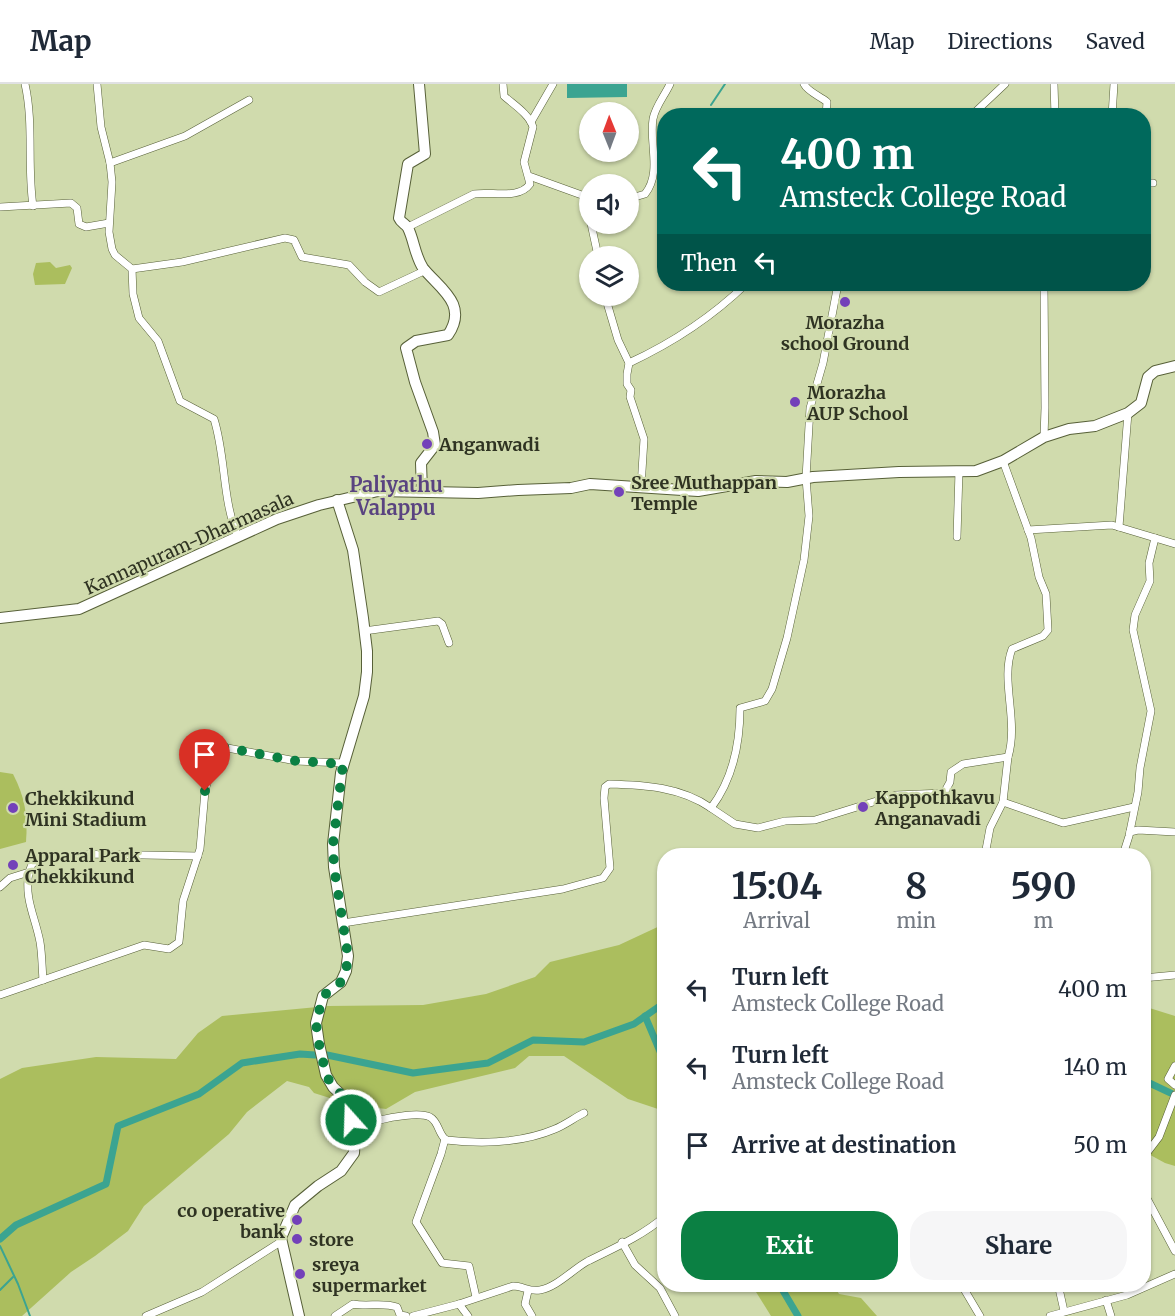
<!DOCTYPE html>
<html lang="en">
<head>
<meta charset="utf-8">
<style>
  :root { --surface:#fff; --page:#f6f6f7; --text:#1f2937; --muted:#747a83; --line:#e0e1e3; --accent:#0b8043 }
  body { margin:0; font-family:Merriweather,serif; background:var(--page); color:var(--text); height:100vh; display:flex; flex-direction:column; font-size:22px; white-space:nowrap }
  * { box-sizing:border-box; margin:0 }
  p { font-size:20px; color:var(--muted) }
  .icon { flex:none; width:33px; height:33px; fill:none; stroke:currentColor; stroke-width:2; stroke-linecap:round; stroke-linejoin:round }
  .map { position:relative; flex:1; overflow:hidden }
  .sheet { position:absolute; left:657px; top:764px; width:494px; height:444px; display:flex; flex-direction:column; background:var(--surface); border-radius:24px; box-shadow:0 2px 4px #0004 }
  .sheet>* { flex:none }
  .guide { position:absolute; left:657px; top:24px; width:494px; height:183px; border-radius:24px; box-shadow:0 2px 4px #0004; background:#00695c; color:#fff; overflow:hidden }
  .needle { width:39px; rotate:359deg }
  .buttons { position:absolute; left:579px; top:18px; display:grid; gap:12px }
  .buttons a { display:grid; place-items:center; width:60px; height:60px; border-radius:50%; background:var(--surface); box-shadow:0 2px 4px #0004; font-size:30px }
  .pin { position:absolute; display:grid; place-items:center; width:51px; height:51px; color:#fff; margin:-62px -26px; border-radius:50% 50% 50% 0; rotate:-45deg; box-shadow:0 0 6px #0007 }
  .pin .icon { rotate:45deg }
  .me { position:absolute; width:66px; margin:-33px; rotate:340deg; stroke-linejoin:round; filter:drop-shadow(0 0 4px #0008) }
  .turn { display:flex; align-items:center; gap:21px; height:126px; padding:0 24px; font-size:27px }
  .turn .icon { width:78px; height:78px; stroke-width:2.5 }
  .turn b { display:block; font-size:42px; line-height:51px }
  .then { display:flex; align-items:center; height:57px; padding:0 24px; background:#0003; gap:12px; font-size:22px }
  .eta { display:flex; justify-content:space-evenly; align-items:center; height:102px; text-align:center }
  .eta b { font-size:36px; font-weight:700; line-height:42px }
  .cta { display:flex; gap:12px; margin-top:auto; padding:12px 24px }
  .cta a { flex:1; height:69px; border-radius:24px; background:var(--accent); color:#fff; font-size:24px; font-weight:700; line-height:69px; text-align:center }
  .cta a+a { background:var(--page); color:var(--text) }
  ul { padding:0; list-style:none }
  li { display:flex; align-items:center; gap:18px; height:78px; padding:0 24px }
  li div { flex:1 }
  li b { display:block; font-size:22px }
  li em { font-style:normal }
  header { display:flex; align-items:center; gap:36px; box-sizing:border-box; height:84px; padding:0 30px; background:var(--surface); border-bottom:2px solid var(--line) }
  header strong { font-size:28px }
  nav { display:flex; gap:33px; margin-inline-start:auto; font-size:21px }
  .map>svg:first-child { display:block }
  .green { fill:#abbe5e }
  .water { fill:#3ba491 }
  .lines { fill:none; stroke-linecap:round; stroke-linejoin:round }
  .stream { stroke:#3ba491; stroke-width:2 }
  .canal { stroke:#3ba491; stroke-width:7 }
  .street-casing { stroke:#576038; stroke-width:8 }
  .secondary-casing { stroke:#576038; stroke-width:12 }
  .street { stroke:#fff; stroke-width:7 }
  .secondary { stroke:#fff; stroke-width:10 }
  .route { stroke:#0b8043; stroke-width:10; stroke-dasharray:0 18 }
  .poi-dot { fill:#7341b9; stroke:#d0dbad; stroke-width:2 }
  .labels { text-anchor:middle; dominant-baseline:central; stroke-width:4.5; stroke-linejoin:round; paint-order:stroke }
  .poi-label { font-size:18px; font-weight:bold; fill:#2f3322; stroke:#d0dbad; text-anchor:start }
  .street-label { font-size:18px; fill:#2f3322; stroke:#d0dbad }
  .neighbourhood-label { font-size:20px; font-weight:bold; fill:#594380; stroke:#d0dbad }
</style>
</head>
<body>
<header>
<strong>Map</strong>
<nav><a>Map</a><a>Directions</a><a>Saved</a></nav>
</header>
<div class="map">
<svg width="1175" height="1232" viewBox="0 0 1175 1232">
  <rect width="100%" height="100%" fill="#d0dbad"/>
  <g class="green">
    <path d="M50 178 56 184 70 181 72 184 65 200 35 201 33 190 36 179Z"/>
    <path d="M0 688 13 690C25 713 28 732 26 758L0 765Z"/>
    <path d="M664 840V1027L628 1015 564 972H529L515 984 415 1008 386 1025 352 1021 314 1009 309 1003 287 997 247 1028 229 1050 144 1122 128 1147 95 1172 71 1188 22 1232H0V995L22 984 96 973 176 975 198 949 222 932 328 922 423 921 486 910 535 893 550 878 619 861Z"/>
    <path d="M1143 922 1175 932V1082L1165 1079 1143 1067Z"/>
    <path d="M751 1200H833L839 1210 861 1214 877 1232H771Z"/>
  </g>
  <path class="water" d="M567 0H627V13L567 14Z"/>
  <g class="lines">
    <g class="stream">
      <path d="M711 21 725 0"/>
      <path d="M0 1162 18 1200 30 1232"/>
      <path d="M0 1206 13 1193"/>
    </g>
    <g class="canal">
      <path d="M645 932 664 977"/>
      <path d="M327 971 413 989 488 979 533 956 584 958 634 940 664 919"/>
      <path d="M1143 996 1175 1011"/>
      <path d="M0 1155 16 1141 106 1100 118 1042 199 1010 242 979 300 970 315 971"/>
      <path d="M779 1200 798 1232"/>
    </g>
    <defs>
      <g id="street">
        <path d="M25 0C34 40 27 81 33 122"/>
        <path d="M97 0 101 43 110 79 112 98 109 148 112 165 115 171 132 185 133 210 139 234 158 257 180 317 214 335C226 373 222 416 238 453"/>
        <path d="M804 0C808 8 820 12 827 18L826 32"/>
        <path d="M1054 0 1055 32"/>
        <path d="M971 32 1005 0"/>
        <path d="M1112 32 1114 0"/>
        <path d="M531 38 553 0"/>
        <path d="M110 79 185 52 249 16"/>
        <path d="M529 92 590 114"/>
        <path d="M1143 99H1153"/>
        <path d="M628 115 645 110C662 89 649 59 653 35 655 23 665 11 670 0"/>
        <path d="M0 123 71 119 77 124 79 140 86 143 109 139"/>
        <path d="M590 135 598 172"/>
        <path d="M408 143 474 110C491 107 519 116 530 100L524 78 533 43C529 30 514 21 504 12L503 0"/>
        <path d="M132 185 182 178 285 154 294 156 302 173 349 181 365 198 379 208 426 186"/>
        <path d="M1021 200 1044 201"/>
        <path d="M605 212 618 256 629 279 627 290V300L631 306 630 313 644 355 641 403"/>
        <path d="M629 279C672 259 712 233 746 200"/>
        <path d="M1044 353 1045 324 1044 200"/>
        <path d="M1119 443 1128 329"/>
        <path d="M1028 446 1112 441 1175 460"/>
        <path d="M957 453 959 387"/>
        <path d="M364 547 438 537 442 540 449 559"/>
        <path d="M1003 718 1063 739 1134 723"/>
        <path d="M711 724 735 740 758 744 785 737 815 736 896 711 944 709 950 698 951 688 963 680 1008 673C1019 637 1000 596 1012 565L1043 552 1048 546 1046 510 1039 493 1031 454 1003 377"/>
        <path d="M1130 748 1138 746 1175 748"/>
        <path d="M985 771 990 744 1003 718 1008 673"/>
        <path d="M1123 771 1129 752 1138 708 1140 684 1151 627 1133 546 1135 531 1150 497 1149 479 1155 454"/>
        <path d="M29 788C24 815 35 832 40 858 42 870 42 883 43 896"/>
        <path d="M0 803 10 794 29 788 32 780 40 775 65 772 90 770 198 772"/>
        <path d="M343 839 563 805 603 794 610 784 604 714 605 703 609 700C645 701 681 703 711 724 733 695 740 659 740 624L765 617 772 605 787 554 804 476 809 432 806 394 810 324 823 279 838 200"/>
        <path d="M1143 894 1175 891"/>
        <path d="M0 911 144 861 169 865 179 858 183 817 200 765 205 707 217 662 296 677 343 679"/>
        <path d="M1175 982 1168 995 1175 1001"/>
        <path d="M352 1036C361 1035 371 1038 380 1036 391 1033 420 1028 430 1033 439 1038 438 1050 446 1056 481 1060 522 1059 555 1045 565 1041 574 1034 584 1029"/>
        <path d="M445 1055 441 1070 416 1138 442 1179 469 1182 476 1213"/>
        <path d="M1143 1074 1159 1053 1175 1011"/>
        <path d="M1143 1107 1175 1167"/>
        <path d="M622 1158 635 1181 660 1204 675 1232"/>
        <path d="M961 1200 980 1232"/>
        <path d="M1058 1200 1064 1227"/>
        <path d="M528 1207 525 1220 532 1232"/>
        <path d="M1106 1216 1111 1232"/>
        <path d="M459 1220 468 1232"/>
        <path d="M146 1232 202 1208 282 1157"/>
        <path d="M335 1232 353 1220C368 1223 382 1218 397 1223L400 1231 406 1232"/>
        <path d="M413 1232 459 1220 513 1202C523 1202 529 1208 540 1206 557 1203 573 1185 588 1177 614 1164 642 1152 664 1133"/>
        <path d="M1050 1232 1127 1211 1175 1190"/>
      </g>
      <g id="secondary">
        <path d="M419 0 425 70 408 80 399 134C401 139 406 140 408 144 414 156 415 172 423 184 439 204 469 220 448 251L416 257 406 264 415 298 433 348 435 361 421 379 422 407"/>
        <path d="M0 534 79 525 277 435 319 421 378 407 478 409 518 406 571 404 590 400 698 407 756 397 787 398 813 393 899 388 976 387 1003 377 1044 353 1069 345 1095 342 1128 329 1141 319 1148 293 1155 287 1175 282"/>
        <path d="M299 1232 281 1154 295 1121 318 1102 341 1087 354 1069 355 1054 352 1036V1021L333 1003 326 991 319 960 316 939 323 912 341 898 346 887 348 872 334 783 333 760 341 689 364 612 367 588V567L363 534 353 466 337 416"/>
      </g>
    </defs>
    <use href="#street" class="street-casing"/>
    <use href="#secondary" class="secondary-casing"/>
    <use href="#street" class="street"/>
    <use href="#secondary" class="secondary"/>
  </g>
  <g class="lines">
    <path class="route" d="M205 707 217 662 296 677 343 680 333 760 334 783 348 872 346 887 341 898 323 912 316 939 319 960 326 991 333 1003 352 1020 351 1036"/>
  </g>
  <g class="poi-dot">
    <circle cx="845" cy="218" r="6"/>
    <circle cx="795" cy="318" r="6"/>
    <circle cx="427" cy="360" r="6"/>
    <circle cx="619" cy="408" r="6"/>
    <circle cx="863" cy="723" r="6"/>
    <circle cx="13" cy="724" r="6"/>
    <circle cx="13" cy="781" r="6"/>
    <circle cx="297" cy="1136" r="6"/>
    <circle cx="297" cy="1155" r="6"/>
    <circle cx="300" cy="1190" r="6"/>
  </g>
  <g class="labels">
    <g class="poi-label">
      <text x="845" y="238" text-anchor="middle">Morazha<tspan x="845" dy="21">school Ground</tspan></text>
      <text x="807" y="308">Morazha<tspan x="807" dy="21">AUP School</tspan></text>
      <text x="439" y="360">Anganwadi</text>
      <text x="631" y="398">Sree Muthappan<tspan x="631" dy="21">Temple</tspan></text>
      <text x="875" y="713">Kappothkavu<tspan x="875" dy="21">Anganavadi</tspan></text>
      <text x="25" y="714">Chekkikund<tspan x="25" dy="21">Mini Stadium</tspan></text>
      <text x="25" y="771">Apparal Park<tspan x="25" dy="21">Chekkikund</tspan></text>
      <text x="285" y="1126" text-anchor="end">co operative<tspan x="285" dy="21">bank</tspan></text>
      <text x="309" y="1155">store</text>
      <text x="312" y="1180">sreya<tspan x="312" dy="21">supermarket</tspan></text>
    </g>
    <g class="street-label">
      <text transform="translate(189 459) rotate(-24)">Kannapuram-Dharmasala</text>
    </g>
    <g class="neighbourhood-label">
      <text x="396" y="400">Paliyathu<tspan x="396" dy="23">Valappu</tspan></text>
    </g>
  </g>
</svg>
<div class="buttons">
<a><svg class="needle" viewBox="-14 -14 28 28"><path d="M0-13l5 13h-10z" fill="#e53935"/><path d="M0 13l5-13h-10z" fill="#747a83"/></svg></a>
<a><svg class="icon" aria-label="sound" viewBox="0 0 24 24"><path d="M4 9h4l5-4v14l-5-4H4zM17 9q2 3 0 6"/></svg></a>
<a><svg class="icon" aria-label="layers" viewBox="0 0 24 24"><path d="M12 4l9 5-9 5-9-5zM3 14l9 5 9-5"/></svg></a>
</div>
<div class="pin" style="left:205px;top:707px;background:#d93025"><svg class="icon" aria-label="arrive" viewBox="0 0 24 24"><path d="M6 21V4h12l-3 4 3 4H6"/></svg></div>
<svg class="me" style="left:351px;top:1036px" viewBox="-20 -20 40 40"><circle r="17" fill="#0b8043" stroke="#fff" stroke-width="3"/><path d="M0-11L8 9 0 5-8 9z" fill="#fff"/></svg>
<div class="guide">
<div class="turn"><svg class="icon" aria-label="left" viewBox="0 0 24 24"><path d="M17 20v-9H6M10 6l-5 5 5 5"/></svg><div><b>400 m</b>Amsteck College Road</div></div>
<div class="then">Then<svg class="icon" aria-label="left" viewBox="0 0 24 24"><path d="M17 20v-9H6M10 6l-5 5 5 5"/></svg></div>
</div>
<section class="sheet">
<div class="eta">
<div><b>15:04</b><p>Arrival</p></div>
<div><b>8</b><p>min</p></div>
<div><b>590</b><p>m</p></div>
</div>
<ul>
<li><svg class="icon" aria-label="left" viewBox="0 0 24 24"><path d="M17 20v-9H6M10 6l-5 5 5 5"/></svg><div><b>Turn left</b><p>Amsteck College Road</p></div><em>400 m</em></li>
<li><svg class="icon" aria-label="left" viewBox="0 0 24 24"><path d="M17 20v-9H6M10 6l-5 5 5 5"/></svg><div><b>Turn left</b><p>Amsteck College Road</p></div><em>140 m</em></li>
<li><svg class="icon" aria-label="arrive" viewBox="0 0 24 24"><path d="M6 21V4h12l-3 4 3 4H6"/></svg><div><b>Arrive at destination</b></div><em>50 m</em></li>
</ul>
<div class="cta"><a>Exit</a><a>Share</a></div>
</section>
</div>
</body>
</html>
